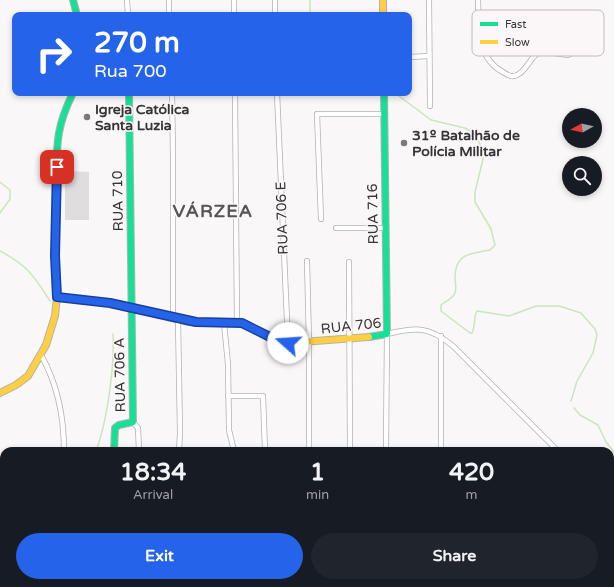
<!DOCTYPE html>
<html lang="en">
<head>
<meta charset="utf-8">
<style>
  :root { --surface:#171b24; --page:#20242c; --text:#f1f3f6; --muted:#9ea1a6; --accent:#2563eb }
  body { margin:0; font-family:"Varela Round",sans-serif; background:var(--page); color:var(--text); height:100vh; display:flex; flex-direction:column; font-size:15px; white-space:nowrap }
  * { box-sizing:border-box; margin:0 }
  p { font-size:13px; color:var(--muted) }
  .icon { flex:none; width:22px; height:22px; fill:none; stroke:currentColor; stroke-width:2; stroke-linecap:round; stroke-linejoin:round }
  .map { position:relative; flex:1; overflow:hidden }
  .panel { position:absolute; left:0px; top:447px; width:614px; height:140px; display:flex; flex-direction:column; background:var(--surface); border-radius:12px 12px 0 0; box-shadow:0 2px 6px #0003 }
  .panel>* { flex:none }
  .banner { position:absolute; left:12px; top:12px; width:400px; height:84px; border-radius:8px; box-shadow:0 2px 6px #0003; background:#2563eb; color:#fff; overflow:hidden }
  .needle { width:26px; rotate:262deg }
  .controls { position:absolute; left:562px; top:108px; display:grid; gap:8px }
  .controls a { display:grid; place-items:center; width:40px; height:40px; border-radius:50%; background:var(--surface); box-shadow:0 2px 6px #0003; font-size:20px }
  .pin { position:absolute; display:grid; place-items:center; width:34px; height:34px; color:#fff; margin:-17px; border-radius:8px; box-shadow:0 2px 6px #0006 }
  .me { position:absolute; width:44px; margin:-22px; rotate:289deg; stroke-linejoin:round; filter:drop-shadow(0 0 3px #0008) }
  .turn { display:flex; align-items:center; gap:14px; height:84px; padding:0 16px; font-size:18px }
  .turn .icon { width:52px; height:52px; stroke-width:2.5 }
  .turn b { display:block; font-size:28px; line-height:34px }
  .eta { display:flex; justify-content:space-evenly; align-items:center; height:68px; text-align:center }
  .eta b { font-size:24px; font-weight:800; line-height:28px }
  .button { display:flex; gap:8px; margin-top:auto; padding:8px 16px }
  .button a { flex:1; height:46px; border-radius:24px; background:var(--accent); color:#fff; font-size:16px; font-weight:800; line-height:46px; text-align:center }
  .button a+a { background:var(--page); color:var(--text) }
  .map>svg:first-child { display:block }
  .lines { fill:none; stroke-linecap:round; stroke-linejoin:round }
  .stream { stroke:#c9e6bd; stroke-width:1.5 }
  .building { fill:#e0ddde }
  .street-casing { stroke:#b3b1b2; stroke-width:6 }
  .fast-casing { stroke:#b3b1b2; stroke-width:8 }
  .slow-casing { stroke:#b3b1b2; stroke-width:8 }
  .street { stroke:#fefefe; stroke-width:4.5 }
  .fast { stroke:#16e098; stroke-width:6 }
  .slow { stroke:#ffcf43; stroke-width:6 }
  .route-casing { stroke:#184099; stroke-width:10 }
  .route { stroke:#2563eb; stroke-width:7 }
  .poi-dot { fill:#7b7879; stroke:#fbf6f8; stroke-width:1.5 }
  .labels { text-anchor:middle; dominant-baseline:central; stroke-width:3; stroke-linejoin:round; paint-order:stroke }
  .poi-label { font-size:14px; font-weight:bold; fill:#363435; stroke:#fbf6f8; text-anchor:start }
  .street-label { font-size:14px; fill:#363435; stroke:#fbf6f8 }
  .district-label { font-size:18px; font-weight:bold; letter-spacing:1px; fill:#575455; stroke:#fbf6f8 }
  .key { fill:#fbf6f8; stroke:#c0bcbe; stroke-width:1 }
  .key-label { font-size:11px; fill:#363435 }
</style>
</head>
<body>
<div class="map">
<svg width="614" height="587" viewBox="0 0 614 587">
  <rect width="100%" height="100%" fill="#faf7f8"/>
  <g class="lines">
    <g class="stream">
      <path d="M310 0V15"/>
      <path d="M395 93 431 120 465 128 476 135 481 147 483 159 475 192V202L491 229 495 245 490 250C470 254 454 253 455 280 456 285 457 290 454 295 451 299 445 302 441 305V311L470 333H472C476 325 473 318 477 311L509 316 536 306H559L581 313 595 329 597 335 593 353 577 381 571 401"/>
      <path d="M0 182 10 190V199L0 213"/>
      <path d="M0 251C27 265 34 276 50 301"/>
      <path d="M574 408 580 415 598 425 606 442 614 452"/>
      <path d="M96 451C107 422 115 365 113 334"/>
      <path d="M79 583V584"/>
    </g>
  </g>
  <path class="building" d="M65 171 89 172V220H65Z"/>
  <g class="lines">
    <defs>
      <g id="street">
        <path d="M127 0 128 15"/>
        <path d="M169 0V15"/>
        <path d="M234 0V15"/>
        <path d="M275 0V15"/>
        <path d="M429 0 430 106"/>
        <path d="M478 0C479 26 476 58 503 72 507 75 512 78 517 75 527 71 530 56 541 51L568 55 589 44"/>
        <path d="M409 57 429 56"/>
        <path d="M172 93 173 153V318"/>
        <path d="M235 93 237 323"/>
        <path d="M277 93 288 343"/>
        <path d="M321 219 317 114H384"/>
        <path d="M336 228H386"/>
        <path d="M307 261 309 342V451"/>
        <path d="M349 262 350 451"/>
        <path d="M178 319 180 433 179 451"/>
        <path d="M224 323 228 364 229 430 234 451"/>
        <path d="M441 336V451"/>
        <path d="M41 355C58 385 64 417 64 451"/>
        <path d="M228 396H263L265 451"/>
        <path d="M133 422 138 428 139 451"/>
        <path d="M386 447 387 334C416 327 429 326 453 346L558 451"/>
        <path d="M610 486 614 485"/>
        <path d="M610 575 611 587"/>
        <path d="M102 587 118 583"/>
      </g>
      <g id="fast">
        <path d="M73 0 77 15"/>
        <path d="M56 186C57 147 55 129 73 93"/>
        <path d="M369 337 387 334 384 93"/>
        <path d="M114 451 115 428 119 425 133 422 129 93"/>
      </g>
      <g id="slow">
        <path d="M383 0V15"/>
        <path d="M57 297 110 303 189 322 242 323 274 339 288 343 369 337"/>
        <path d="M0 393 16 385 28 376 46 345 55 316 57 297 55 256 56 186"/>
      </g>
    </defs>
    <use href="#street" class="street-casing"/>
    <use href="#fast" class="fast-casing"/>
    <use href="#slow" class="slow-casing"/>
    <use href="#street" class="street"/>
    <use href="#fast" class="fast"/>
    <use href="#slow" class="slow"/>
  </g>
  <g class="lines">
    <defs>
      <path id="route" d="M57 167 55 256 57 297 110 303 196 322 242 323 274 339 288 343"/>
    </defs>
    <use href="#route" class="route-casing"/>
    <use href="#route" class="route"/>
  </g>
  <g class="poi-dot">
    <circle cx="87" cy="117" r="4"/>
    <circle cx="404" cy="143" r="4"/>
  </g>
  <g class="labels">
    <g class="poi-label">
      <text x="95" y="109">Igreja Católica<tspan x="95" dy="16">Santa Luzia</tspan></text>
      <text x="412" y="135">31º Batalhão de<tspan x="412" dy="16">Polícia Militar</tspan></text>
    </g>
    <g class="street-label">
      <text transform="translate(118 201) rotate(-91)">RUA 710</text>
      <text transform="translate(373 214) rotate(-91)">RUA 716</text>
      <text transform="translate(282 218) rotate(-92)">RUA 706 E</text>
      <text transform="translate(351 326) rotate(-6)">RUA 706</text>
      <text transform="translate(120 375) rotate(-91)">RUA 706 A</text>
    </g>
    <g class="district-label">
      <text x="213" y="211">VÁRZEA</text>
    </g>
  </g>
  <rect x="472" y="10" width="132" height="46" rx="6" class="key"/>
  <rect x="480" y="22" width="18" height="4" fill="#16e098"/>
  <rect x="480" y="40" width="18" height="4" fill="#ffcf43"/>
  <g class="key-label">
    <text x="505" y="28">Fast</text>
    <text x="505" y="46">Slow</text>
  </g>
</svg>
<div class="controls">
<a><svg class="needle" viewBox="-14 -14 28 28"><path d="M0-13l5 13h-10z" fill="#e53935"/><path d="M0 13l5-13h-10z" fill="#9ea1a6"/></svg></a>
<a><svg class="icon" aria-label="search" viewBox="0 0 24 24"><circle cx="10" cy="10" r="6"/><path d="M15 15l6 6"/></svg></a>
</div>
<div class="pin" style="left:57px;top:167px;background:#d93025"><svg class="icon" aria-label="arrive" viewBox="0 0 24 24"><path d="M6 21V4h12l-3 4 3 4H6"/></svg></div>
<svg class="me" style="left:288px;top:343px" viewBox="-20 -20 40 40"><circle r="19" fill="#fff"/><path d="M0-13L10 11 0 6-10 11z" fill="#2563eb"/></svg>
<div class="banner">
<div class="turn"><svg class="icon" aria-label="right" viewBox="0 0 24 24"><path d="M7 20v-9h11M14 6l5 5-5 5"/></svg><div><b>270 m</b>Rua 700</div></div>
</div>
<section class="panel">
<div class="eta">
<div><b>18:34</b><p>Arrival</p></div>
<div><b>1</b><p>min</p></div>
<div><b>420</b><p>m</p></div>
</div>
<div class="button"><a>Exit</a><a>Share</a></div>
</section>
</div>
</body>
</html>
